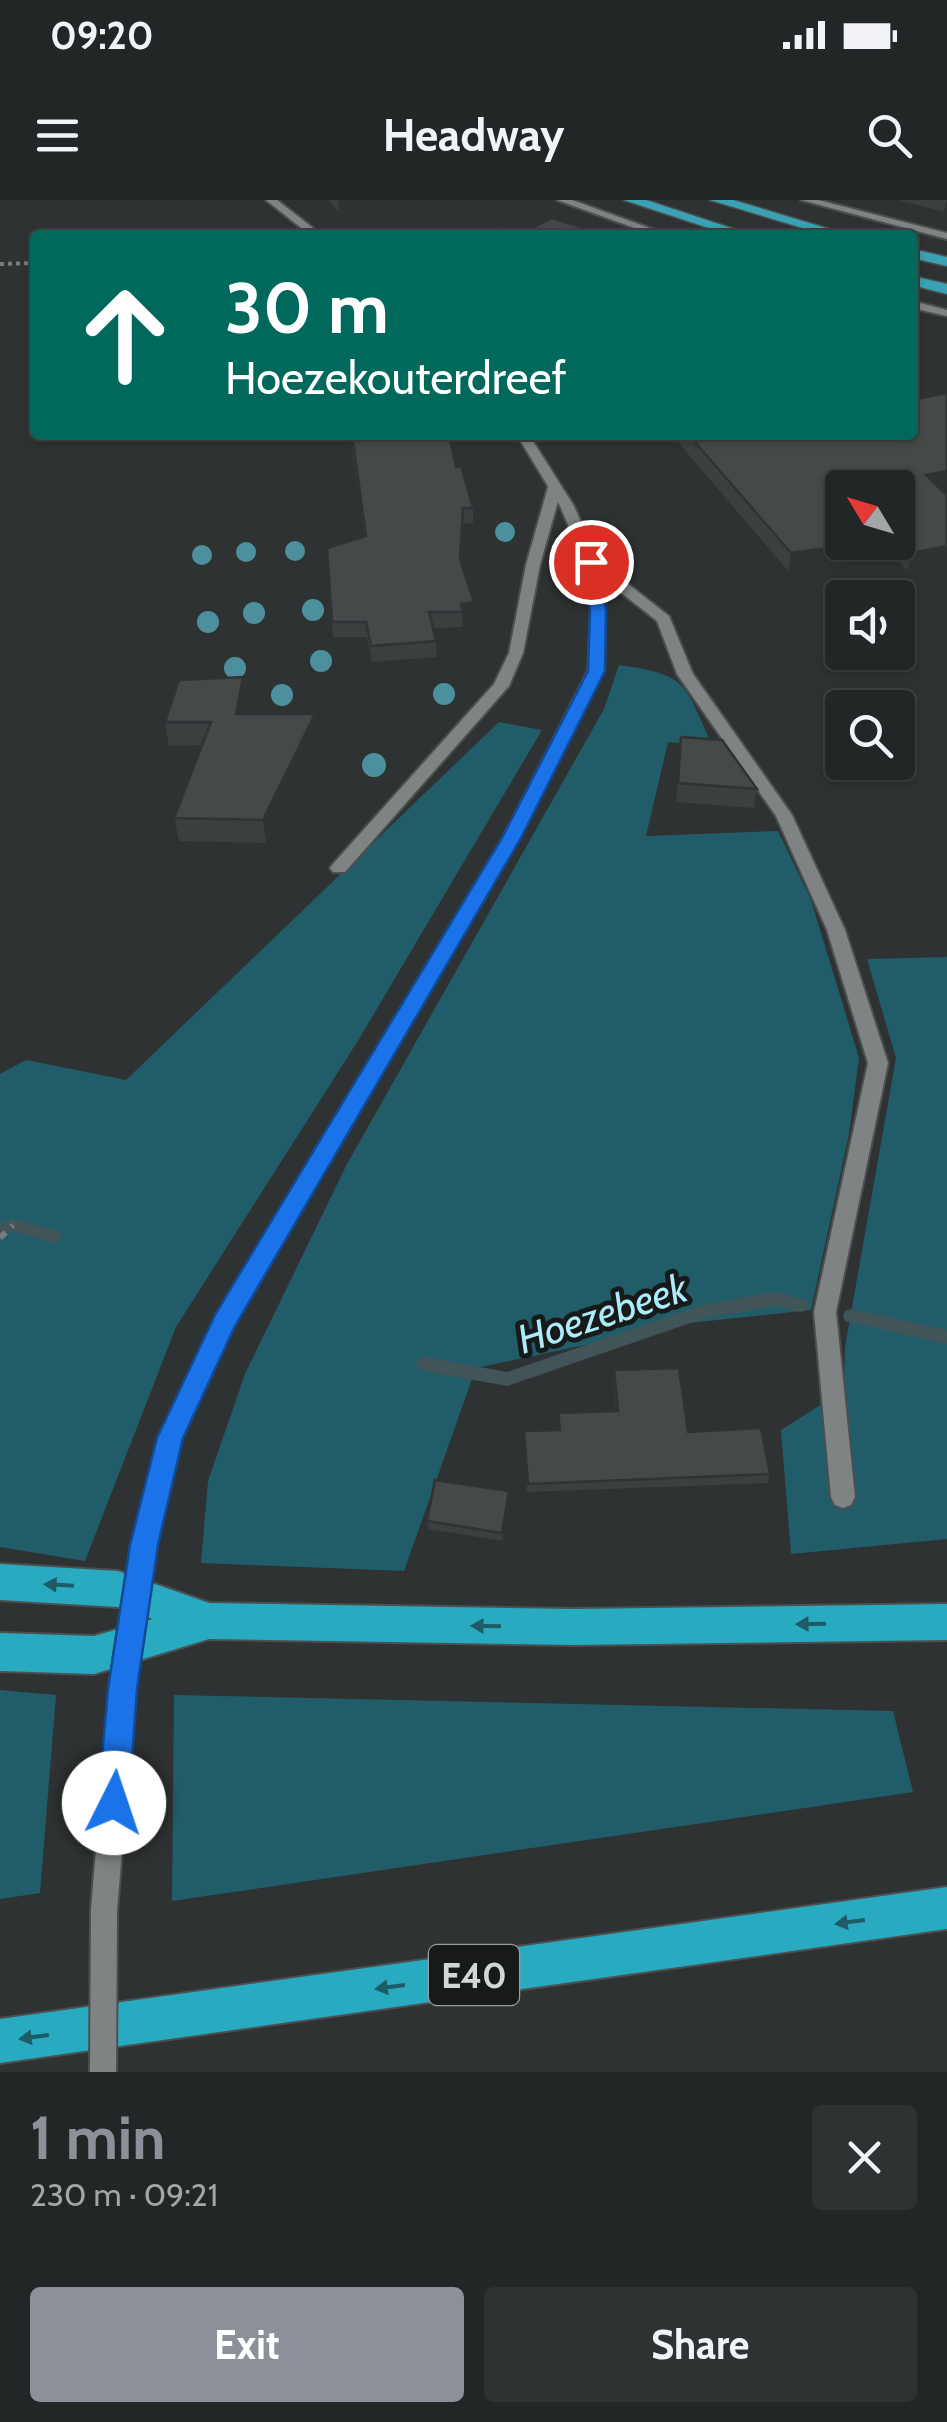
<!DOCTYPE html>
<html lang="en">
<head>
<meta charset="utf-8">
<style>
  :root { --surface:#232626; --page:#2f3232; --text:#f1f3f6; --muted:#a3a5a7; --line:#404343; --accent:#8c9099 }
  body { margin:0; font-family:Cabin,sans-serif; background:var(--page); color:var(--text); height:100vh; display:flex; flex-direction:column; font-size:38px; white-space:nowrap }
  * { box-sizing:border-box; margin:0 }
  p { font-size:32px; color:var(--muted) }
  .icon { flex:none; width:55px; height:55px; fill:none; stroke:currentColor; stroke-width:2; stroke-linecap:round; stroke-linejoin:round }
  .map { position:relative; height:1872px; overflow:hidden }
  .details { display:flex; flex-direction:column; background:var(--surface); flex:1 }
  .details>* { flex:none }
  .banner { position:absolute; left:30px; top:30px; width:888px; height:210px; border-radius:10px; box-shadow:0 2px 8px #0004,0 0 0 2px var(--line); background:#00695c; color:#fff; overflow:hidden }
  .needle { width:65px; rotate:308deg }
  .controls { position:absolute; left:825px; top:270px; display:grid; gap:20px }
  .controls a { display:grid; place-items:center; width:90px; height:90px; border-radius:10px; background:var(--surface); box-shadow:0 2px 8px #0004,0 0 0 2px var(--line); font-size:50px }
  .pin { position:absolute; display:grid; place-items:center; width:85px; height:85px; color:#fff; margin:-42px; border:5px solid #fff; border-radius:50%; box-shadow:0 2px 10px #0007 }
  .me { position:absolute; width:110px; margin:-55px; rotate:4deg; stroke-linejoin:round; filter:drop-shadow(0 0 8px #0008) }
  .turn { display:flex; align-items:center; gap:35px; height:210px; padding:0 30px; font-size:45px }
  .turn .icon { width:130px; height:130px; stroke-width:2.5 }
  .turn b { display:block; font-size:70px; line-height:85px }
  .round { display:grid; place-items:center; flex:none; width:105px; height:105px; border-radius:10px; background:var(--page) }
  .headline { display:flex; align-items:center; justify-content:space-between; height:170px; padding:0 30px }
  h1 { font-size:60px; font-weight:700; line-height:75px; color:var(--accent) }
  .action { display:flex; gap:20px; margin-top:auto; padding:20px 30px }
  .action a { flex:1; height:115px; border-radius:10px; background:var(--accent); color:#fff; font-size:40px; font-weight:700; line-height:115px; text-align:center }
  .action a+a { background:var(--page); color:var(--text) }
  .status { display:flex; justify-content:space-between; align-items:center; height:70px; padding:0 50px; background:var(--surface); direction:ltr }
  .status svg { height:28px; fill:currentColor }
  header { display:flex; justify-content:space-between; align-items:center; height:130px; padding:0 30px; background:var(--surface); font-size:45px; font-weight:700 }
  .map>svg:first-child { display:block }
  .green { fill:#215d68 }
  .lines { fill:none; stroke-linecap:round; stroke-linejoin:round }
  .stream { fill:#415457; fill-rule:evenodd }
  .minor-casing { stroke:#4c4f4f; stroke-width:4 }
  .tertiary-casing { stroke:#4c4f4f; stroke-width:4 }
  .trunk-casing { stroke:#4c4f4f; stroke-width:3 }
  .motorway-casing { stroke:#4c4f4f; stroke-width:4 }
  .path-far1 { stroke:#797c7c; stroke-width:4; stroke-dasharray:4 4; stroke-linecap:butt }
  .path { stroke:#797c7c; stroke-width:6; stroke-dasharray:8 8; stroke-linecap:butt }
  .minor { fill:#7f8384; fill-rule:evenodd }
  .tertiary { fill:#7f8384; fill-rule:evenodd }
  .trunk { fill:#3aa2b4; fill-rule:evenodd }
  .motorway { fill:#28aac0; fill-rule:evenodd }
  .tertiary-bridge-casing { stroke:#4c4f4f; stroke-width:30; stroke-linecap:butt }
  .tertiary-bridge { stroke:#7f8384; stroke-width:26 }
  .tree { fill:#4d909d }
  .wall { fill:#3b3f40; fill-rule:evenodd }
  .shaded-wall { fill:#303334 }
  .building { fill:#45494a; stroke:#303334; stroke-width:2.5 }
  .oneway { fill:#1f5b65 }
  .route { fill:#1a73e8; stroke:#114b97; stroke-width:2.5 }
  .labels { text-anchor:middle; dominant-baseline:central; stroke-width:10; stroke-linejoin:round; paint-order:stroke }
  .shield { fill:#181a1a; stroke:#9b9e9e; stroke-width:2.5 }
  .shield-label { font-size:35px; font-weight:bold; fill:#d3d6d6 }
  .water-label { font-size:40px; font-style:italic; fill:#acebf9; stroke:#181a1a }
</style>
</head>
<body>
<div class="status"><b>09:20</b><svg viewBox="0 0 49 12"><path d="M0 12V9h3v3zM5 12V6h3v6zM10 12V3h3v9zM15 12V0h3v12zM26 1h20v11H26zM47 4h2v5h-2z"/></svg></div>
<header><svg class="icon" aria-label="menu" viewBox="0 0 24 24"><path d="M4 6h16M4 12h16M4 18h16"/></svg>Headway<svg class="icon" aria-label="search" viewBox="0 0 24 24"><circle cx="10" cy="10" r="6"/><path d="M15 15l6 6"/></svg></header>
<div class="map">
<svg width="947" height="1872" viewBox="0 0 947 1872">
  <rect width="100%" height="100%" fill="#2f3233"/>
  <g class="green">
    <path d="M619 465C691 475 683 484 713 546L668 542 646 636 778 631 811 700 859 858 849 934 811 1110 689 1123 476 1168 404 1371 201 1363 208 1281 245 1174 347 964 604 509Z"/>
    <path d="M499 522 542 530 359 839 176 1127 85 1361 0 1347V874L26 860 126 880Z"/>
    <path d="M947 757V1339L791 1354 781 1230 844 1190 845 1147 896 858 867 759Z"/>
    <path d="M0 1490 56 1495 40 1693 0 1699Z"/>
    <path d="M174 1495 893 1511 913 1592 172 1701Z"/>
  </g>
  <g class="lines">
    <g class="stream">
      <path d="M13 1019 60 1032 62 1037 60 1042 54 1043 13 1031 0 1036V1023Z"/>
      <path d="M775 1092 807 1100 809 1105 807 1110 801 1112 775 1106 702 1119 507 1186 424 1171 418 1169 416 1164 418 1159 424 1157 507 1172 702 1105Z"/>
      <path d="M851 1109 947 1130V1144L845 1121 843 1116 845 1111Z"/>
    </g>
    <defs>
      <g id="minor">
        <path d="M557 0H572L669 35H654Z"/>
        <path d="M801 0H818L947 33V39Z"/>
        <path d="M912 101 947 110V116L912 108Z"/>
        <path d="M555 283 562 287 540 365 523 453 509 486 345 672H333L330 668 333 664 494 484 509 453 526 365 548 287Z"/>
        <path d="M586 359H596L669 416 693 474 792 615 845 730 888 863 836 1112 855 1297 851 1305 843 1308 835 1305 831 1297 814 1112 868 863 827 730 776 616 677 474 657 421 586 365Z"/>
      </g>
      <g id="tertiary">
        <path d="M266 0H277L322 35H310Z"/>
        <path d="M517 235H529L574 306 598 362 605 411 604 471 519 638 234 1126 182 1238 156 1345 153 1353 144 1356 135 1353 132 1345 158 1238 217 1114 503 638 588 471 591 411 584 362 560 306Z"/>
        <path d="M122 1476 131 1480 135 1489 129 1567 125 1576 116 1580 107 1576 103 1567 109 1489 113 1480Z"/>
      </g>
      <g id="trunk">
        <path d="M624 0H646L752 35H730Z"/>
        <path d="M710 0H733L849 35H826Z"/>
        <path d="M912 49 947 57V66L912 58Z"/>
        <path d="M912 76 947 84V94L912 85Z"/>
      </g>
      <g id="motorway">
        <path d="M0 1364 118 1371 209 1403 574 1409 947 1404V1440L574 1445 209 1439 94 1474 0 1471V1433L94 1436 153 1419 118 1407 0 1400Z"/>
        <path d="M947 1687V1729L0 1863V1819Z"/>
      </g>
    </defs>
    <use href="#minor" class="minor-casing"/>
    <use href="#tertiary" class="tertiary-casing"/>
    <use href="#trunk" class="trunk-casing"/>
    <use href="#motorway" class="motorway-casing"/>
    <path class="path-far1" d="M0 64 35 63"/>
    <path class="path" d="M0 1038 13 1025"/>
    <use href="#minor" class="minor"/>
    <use href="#tertiary" class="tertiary"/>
    <use href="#trunk" class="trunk"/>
    <use href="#motorway" class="motorway"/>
    <defs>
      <g id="tertiary-bridge">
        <path d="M122 1489 144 1345"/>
        <path d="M103 1872 104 1710 116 1567"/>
      </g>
    </defs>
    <use href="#tertiary-bridge" class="tertiary-bridge-casing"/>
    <use href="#tertiary-bridge" class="tertiary-bridge"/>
  </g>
  <g class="tree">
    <circle cx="505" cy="332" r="10"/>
    <circle cx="295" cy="351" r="10"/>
    <circle cx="246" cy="352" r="10"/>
    <circle cx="202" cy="355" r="10"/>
    <circle cx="313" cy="410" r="11"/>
    <circle cx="254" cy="413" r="11"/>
    <circle cx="208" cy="422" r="11"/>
    <circle cx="321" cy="461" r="11"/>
    <circle cx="235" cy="468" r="11"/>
    <circle cx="444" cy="494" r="11"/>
    <circle cx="282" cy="495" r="11"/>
    <circle cx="374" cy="565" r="12"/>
  </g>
  <g class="wall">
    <path d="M329 0H410V1L339 12Z"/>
    <path d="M898 0H947L944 12Z"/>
    <path d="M350 235H449L456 267 473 308V323L463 324 461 362 474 417 463 420V427L433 428 436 441 437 457 372 462 367 437H333L327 348 365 337Z"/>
    <path d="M672 235H912L941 289 947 295V363L907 371 894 356 788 371ZM898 288V342H842Z"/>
    <path d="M246 501 244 514 317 538 266 643 179 641 174 618 202 545 169 546 165 522Z"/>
    <path d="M681 537 757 589 754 608 676 602Z"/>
    <path d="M614 1170 688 1232 770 1274 768 1283 527 1292 524 1231 558 1230V1213L616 1211 613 1179Z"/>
    <path d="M509 1291 502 1341 428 1329 427 1321Z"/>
  </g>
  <g class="shaded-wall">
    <path d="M338 0H410V1L339 12Z"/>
    <path d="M947 271V288L922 293 926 275Z"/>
    <path d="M869 342H897L894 356 788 371 791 353Z"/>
    <path d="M947 346V363L907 371 912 353Z"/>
    <path d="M474 402V417L463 420 461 404Z"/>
    <path d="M243 477 246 501 239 538 236 514Z"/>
    <path d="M315 514 317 538 266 643 263 620Z"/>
  </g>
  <g class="building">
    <path d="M552 18 606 35H468L501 26 518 35Z"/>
    <path d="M947 193V271L926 275 947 295V346L912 353 898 339V288H842V342H869L791 353 689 235H912V200Z"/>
    <path d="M352 235H449L456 267 461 266 473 308H463L460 359 474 402 461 404 463 412H429L436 441 371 446 366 422H332L327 348 366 336Z"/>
    <path d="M243 477 236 514H315L263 620 174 618 211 522H165L179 480Z"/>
    <path d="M681 537 722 540 757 589 678 583Z"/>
    <path d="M679 1168 688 1232 761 1228 770 1274 528 1284 524 1231 560 1230 558 1213 618 1211 614 1170Z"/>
    <path d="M435 1280 509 1291 502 1333 427 1321Z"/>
  </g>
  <defs><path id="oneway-solid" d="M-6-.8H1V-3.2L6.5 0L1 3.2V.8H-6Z" transform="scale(2.5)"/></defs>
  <g class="oneway">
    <use href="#oneway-solid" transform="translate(59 1385) rotate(-177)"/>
    <use href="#oneway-solid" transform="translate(811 1424) rotate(179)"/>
    <use href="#oneway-solid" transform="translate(486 1426) rotate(-179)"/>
    <use href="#oneway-solid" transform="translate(850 1722) rotate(172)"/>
    <use href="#oneway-solid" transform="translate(390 1787) rotate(172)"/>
    <use href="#oneway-solid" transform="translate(34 1837) rotate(172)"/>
  </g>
  <path class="route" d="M591 357 599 362 606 411 605 471 521 638 235 1126 183 1238 158 1345 137 1489 129 1603 124 1614 114 1618 103 1614 98 1603 108 1489 130 1345 157 1238 216 1113 502 638 588 471 590 411 583 362Z"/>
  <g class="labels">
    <rect class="shield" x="429" y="1745" width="90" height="60" rx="8"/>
    <g class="shield-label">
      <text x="474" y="1775">E40</text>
    </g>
    <g class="water-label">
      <text transform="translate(602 1113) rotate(-18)">Hoezebeek</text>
    </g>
  </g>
</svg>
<div class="controls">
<a><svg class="needle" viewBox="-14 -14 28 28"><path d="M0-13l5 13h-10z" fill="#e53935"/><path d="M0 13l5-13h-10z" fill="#a3a5a7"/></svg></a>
<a><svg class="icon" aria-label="sound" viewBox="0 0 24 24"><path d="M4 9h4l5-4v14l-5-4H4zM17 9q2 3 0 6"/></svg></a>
<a><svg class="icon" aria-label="search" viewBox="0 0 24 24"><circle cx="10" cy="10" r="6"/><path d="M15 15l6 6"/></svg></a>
</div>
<div class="pin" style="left:591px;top:362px;background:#d93025"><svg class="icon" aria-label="arrive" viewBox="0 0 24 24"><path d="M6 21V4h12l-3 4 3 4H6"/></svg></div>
<svg class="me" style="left:114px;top:1603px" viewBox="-20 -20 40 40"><circle r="19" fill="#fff"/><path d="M0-13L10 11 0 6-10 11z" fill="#1a73e8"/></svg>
<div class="banner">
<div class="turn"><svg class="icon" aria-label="ahead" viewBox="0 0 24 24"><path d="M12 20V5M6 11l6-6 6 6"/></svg><div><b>30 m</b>Hoezekouterdreef</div></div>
</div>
</div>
<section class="details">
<div class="headline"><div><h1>1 min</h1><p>230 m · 09:21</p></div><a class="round"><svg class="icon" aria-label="close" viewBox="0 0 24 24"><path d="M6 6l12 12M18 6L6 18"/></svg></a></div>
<div class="action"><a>Exit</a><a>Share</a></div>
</section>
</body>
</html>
